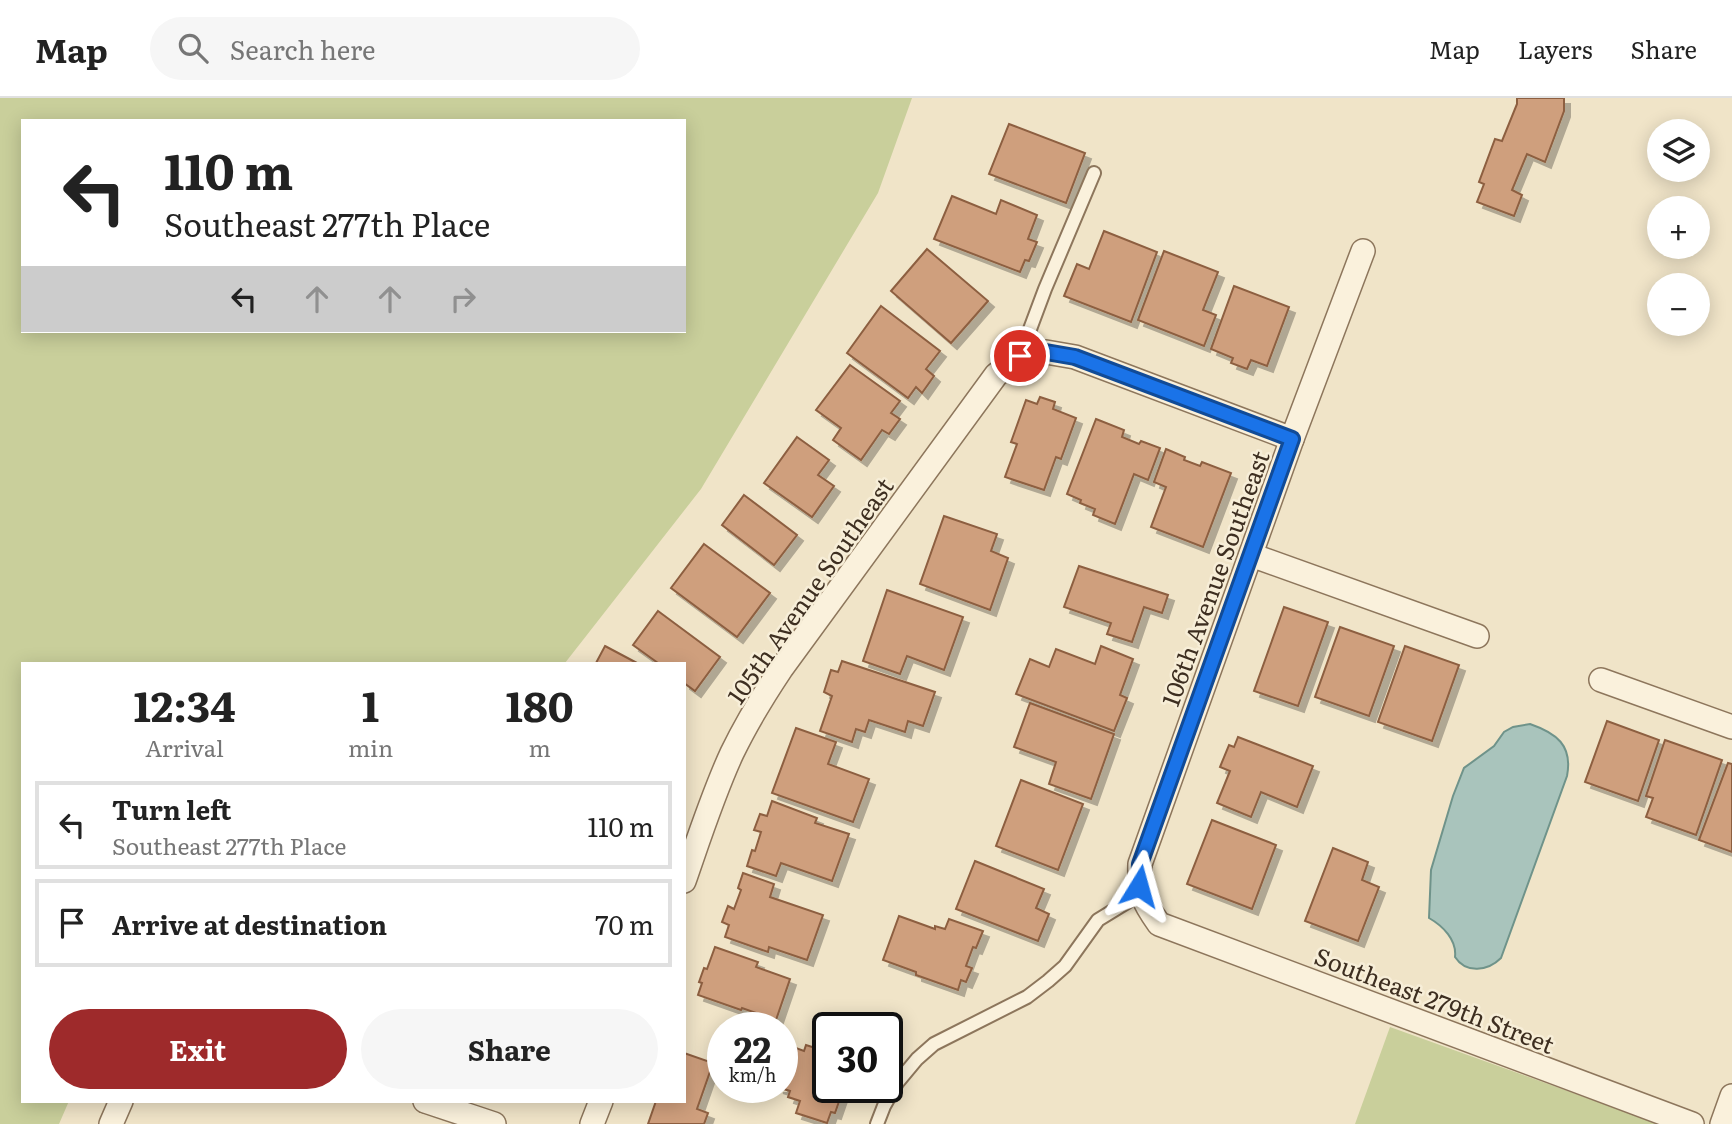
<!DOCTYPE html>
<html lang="en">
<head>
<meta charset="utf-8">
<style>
  :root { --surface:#fff; --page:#f6f6f6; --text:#222; --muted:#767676; --line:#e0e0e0; --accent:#9e2a2b }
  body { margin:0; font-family:Literata,serif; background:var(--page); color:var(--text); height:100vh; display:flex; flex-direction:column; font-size:26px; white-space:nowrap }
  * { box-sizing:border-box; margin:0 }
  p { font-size:23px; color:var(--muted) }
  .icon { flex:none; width:38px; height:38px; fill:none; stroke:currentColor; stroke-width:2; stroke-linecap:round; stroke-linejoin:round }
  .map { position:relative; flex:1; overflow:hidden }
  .details { position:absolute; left:21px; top:564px; width:665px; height:441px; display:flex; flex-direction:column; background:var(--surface); border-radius:0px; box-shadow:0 4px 18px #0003 }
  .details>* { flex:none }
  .top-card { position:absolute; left:21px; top:21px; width:665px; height:214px; border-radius:0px; box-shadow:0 4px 18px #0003; background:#fff; color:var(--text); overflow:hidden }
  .tools { position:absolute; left:1647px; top:21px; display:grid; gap:14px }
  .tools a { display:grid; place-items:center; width:63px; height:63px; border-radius:50%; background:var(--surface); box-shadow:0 4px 18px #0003; font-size:35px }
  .speed { position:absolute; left:707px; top:914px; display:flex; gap:14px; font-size:35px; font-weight:700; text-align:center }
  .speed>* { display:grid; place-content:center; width:91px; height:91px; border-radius:50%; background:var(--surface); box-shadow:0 4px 18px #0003; line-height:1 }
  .speed small { font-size:18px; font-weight:400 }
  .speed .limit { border:4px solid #111; border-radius:10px; background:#fff; color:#111 }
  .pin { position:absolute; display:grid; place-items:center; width:60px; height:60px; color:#fff; margin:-30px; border:4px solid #fff; border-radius:50%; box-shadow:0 2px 7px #0007 }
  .me { position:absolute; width:77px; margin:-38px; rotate:8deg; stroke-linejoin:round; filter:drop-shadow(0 0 5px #0008) }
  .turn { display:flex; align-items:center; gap:24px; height:147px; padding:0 28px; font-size:32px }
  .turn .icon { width:91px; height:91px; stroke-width:2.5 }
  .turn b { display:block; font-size:49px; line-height:60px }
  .lanes { display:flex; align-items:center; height:66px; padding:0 28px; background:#0003; justify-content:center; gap:35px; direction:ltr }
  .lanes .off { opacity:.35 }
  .eta { display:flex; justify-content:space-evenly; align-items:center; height:119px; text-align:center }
  .eta b { font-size:42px; font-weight:700; line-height:49px }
  .primary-button { display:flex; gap:14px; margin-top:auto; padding:14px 28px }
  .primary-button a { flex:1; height:80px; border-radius:42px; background:var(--accent); color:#fff; font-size:28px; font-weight:700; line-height:80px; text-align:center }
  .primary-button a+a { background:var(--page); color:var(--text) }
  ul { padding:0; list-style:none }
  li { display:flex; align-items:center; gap:21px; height:88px; margin:0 14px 10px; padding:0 14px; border:4px solid var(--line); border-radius:0px }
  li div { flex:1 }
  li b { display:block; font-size:26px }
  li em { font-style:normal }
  header { display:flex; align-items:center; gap:42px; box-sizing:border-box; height:98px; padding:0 35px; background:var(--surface); border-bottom:2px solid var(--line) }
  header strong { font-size:33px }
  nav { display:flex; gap:38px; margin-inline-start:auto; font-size:24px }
  .search { width:490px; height:63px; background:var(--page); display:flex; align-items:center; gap:18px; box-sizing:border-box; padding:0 24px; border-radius:38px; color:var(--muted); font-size:26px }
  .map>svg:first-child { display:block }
  .green { fill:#c9cf9b; fill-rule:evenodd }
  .water { fill:#a9c4bc; stroke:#6f938a; stroke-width:2 }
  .building { fill:#cf9f7d; stroke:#8d5f41; stroke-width:2; filter:url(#shadow) }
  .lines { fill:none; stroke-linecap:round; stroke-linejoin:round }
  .service-casing { stroke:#8d765c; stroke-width:16 }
  .minor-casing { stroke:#8d765c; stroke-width:26 }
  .service { stroke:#faf1dc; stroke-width:12 }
  .minor { stroke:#faf1dc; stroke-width:23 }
  .route-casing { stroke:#114b97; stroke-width:18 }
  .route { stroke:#1a73e8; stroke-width:12 }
  .labels { text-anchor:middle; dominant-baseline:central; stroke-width:5; stroke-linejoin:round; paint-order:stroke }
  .street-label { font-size:24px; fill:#3d2e20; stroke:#f7eed8 }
</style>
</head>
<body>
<header>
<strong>Map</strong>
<div class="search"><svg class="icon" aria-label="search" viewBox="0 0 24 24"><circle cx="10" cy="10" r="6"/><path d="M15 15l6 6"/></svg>Search here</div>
<nav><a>Map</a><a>Layers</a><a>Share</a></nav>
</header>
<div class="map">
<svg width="1732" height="1026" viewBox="0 0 1732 1026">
  <defs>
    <filter id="shadow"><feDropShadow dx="6" dy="6" stdDeviation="0" flood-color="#0004"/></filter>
  </defs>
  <rect width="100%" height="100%" fill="#f0e4c8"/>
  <g class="green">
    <path d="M0 0H912L878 95 701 391 565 565H23V1003H69L59 1026H0ZM23 23H684V233H23Z"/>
    <path d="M1390 929 1659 1026H1355Z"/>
  </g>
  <path class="water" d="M1530 626C1556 635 1573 647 1567 678L1501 860C1488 873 1466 876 1455 859 1457 842 1443 828 1429 820L1431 772 1453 698 1464 670 1494 648 1504 634 1513 629Z"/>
  <g class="building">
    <path d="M1517 0H1564V13L1545 64 1527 56 1512 92 1522 97 1514 118 1477 104 1484 86 1479 84 1495 41 1502 43 1517 6Z"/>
    <path d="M1009 26 1085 55 1066 105 989 76Z"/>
    <path d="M952 98 996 116 1001 102 1037 117 1028 141 1037 144 1029 163 1025 162 1020 174 934 141Z"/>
    <path d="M1104 133 1157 154 1131 224 1064 198 1077 166 1089 171Z"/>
    <path d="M927 151 988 203 951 245 891 193Z"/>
    <path d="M1164 153 1218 174 1203 212 1216 217 1204 248 1138 222Z"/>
    <path d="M1234 188 1289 209 1267 268 1251 262 1247 271 1231 265 1233 260 1211 251Z"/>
    <path d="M881 208 940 253 926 271 934 278 922 295 916 289 908 300 847 255Z"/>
    <path d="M850 267 900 303 891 315 900 321 889 336 882 332 861 362 833 342 841 330 816 312Z"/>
    <path d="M1040 299 1055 304 1053 311 1076 320 1061 361 1056 359 1044 392 1005 379 1017 346 1011 344 1026 302 1037 306Z"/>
    <path d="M1096 321 1124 332 1122 339 1139 346 1141 343 1160 350 1148 382 1134 376 1115 426 1093 417 1095 411 1080 405 1081 402 1067 396Z"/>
    <path d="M797 339 829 362 818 377 834 388 812 419 764 385Z"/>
    <path d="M1166 351 1185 359 1184 362 1200 368 1202 364 1231 375 1203 449 1151 429 1166 389 1154 384Z"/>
    <path d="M744 397 797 437 774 467 722 427Z"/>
    <path d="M944 418 997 436 991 453 1008 460 990 512 920 486Z"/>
    <path d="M704 446 770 495 737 539 671 490Z"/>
    <path d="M1079 468 1168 497 1162 515 1144 509 1132 544 1107 536 1111 525 1064 509Z"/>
    <path d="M887 492 963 519 944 572 907 558 900 576 863 563Z"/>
    <path d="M1284 509 1328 524 1298 608 1254 593Z"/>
    <path d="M658 513 720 559 695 593 684 585V565H658L633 547Z"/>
    <path d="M1340 529 1394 548 1369 618 1315 599Z"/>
    <path d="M605 548 637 565H596Z"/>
    <path d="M1101 548 1133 561 1120 597 1127 600 1114 633 1016 596 1030 561 1049 569 1056 551 1095 566Z"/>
    <path d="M1405 548 1459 567 1432 643 1378 624Z"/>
    <path d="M842 563 935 594 923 628 908 623 905 634 869 622 865 634 856 631 852 644 820 633 832 598 824 594 831 572 838 574Z"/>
    <path d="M1030 605 1114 636 1091 701 1049 686 1056 664 1014 649Z"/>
    <path d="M1607 623 1659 642 1638 703 1585 684Z"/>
    <path d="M796 630 836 644 828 666 869 681 853 724 772 695Z"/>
    <path d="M1238 639 1313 668 1297 709 1261 694 1251 719 1217 705 1230 673 1220 669 1229 647 1234 649Z"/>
    <path d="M1665 642 1722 662 1696 737 1646 719 1653 700 1646 698Z"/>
    <path d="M1728 665 1732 666V754L1699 742Z"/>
    <path d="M1021 682 1083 706 1058 772 996 748Z"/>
    <path d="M772 703 817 720 815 725 849 736 832 783 781 765 776 778 747 768 752 752 755 753 761 734 754 732 760 716 767 718Z"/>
    <path d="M1212 722 1276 747 1252 811 1187 786Z"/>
    <path d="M1333 750 1368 764 1362 782 1379 789 1358 843 1305 823Z"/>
    <path d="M975 763 1044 791 1036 810 1049 816 1038 843 956 811Z"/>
    <path d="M743 775 774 786 770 799 823 817 807 862 769 849 768 854 725 839 729 827 722 824 728 808 734 811 741 792 738 790Z"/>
    <path d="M899 818 935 831V828L945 831 949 821 983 833 976 850 973 849 966 868 972 870 966 884 961 882 958 892 916 877V874L883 862Z"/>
    <path d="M715 849 758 864 756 869 790 881 776 922 742 910 741 912 698 897 702 885 699 884 704 870 707 871Z"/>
    <path d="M782 945 804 953 806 947 828 954V989H844L835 1015 831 1014 827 1025 796 1015 800 1003 788 999 790 993 777 989H782Z"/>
    <path d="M684 955 713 965 697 1011 708 1015 704 1026H648L656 1003H684Z"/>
  </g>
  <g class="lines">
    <defs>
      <g id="service">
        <path d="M1020 258 1045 191 1094 75"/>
        <path d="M877 1026 884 1008 897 985 917 961 934 946 1027 899 1048 883 1065 868 1098 822 1142 795"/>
      </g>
      <g id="minor">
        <path d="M1363 153 1292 341 1140 766C1139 795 1142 802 1159 826L1692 1026"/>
        <path d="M1251 457 1477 538"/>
        <path d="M1601 582 1732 629"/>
        <path d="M684 783C699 740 713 696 732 655 746 626 763 598 781 571L996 277 1020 258 1046 254 1075 259 1292 341"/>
        <path d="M425 1003 494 1026"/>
        <path d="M111 1026 121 1003"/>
        <path d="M592 1026 601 1003"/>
        <path d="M1722 1026 1732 998"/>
      </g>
    </defs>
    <use href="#service" class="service-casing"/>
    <use href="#minor" class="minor-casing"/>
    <use href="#service" class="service"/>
    <use href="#minor" class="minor"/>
  </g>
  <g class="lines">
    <defs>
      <path id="route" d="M1020 258 1046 254 1075 259 1292 341 1140 766 1139 788"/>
    </defs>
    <use href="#route" class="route-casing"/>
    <use href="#route" class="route"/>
  </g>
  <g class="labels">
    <g class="street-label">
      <text transform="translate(1214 480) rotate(-70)">106th Avenue Southeast</text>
      <text transform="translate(809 492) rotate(-55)">105th Avenue Southeast</text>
      <text transform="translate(1435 901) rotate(21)">Southeast 279th Street</text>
    </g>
  </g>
</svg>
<div class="tools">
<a><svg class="icon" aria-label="layers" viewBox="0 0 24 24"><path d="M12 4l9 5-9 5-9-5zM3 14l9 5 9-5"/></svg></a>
<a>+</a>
<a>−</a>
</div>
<div class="speed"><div>22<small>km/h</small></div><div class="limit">30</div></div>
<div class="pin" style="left:1020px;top:258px;background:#d93025"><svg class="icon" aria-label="arrive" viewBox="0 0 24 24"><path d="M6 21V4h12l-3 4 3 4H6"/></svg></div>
<svg class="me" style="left:1139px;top:788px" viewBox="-20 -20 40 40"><path d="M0-17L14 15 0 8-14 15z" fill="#1a73e8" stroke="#fff" stroke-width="4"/></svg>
<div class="top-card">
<div class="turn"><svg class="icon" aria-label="left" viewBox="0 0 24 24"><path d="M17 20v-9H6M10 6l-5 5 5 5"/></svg><div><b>110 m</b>Southeast 277th Place</div></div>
<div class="lanes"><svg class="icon" aria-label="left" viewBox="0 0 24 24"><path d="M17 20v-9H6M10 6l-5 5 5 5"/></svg><svg class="icon off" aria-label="ahead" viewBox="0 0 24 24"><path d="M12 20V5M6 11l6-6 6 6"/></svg><svg class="icon off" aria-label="ahead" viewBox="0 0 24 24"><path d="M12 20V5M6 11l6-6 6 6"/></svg><svg class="icon off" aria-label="right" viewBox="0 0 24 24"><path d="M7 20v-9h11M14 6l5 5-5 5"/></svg></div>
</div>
<section class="details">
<div class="eta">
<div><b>12:34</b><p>Arrival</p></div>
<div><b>1</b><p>min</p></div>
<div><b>180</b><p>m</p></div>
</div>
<ul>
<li><svg class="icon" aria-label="left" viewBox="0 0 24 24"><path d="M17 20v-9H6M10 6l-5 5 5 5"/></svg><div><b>Turn left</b><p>Southeast 277th Place</p></div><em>110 m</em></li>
<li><svg class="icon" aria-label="arrive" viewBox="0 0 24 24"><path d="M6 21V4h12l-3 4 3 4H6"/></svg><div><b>Arrive at destination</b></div><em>70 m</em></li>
</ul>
<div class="primary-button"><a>Exit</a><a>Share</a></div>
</section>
</div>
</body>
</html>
